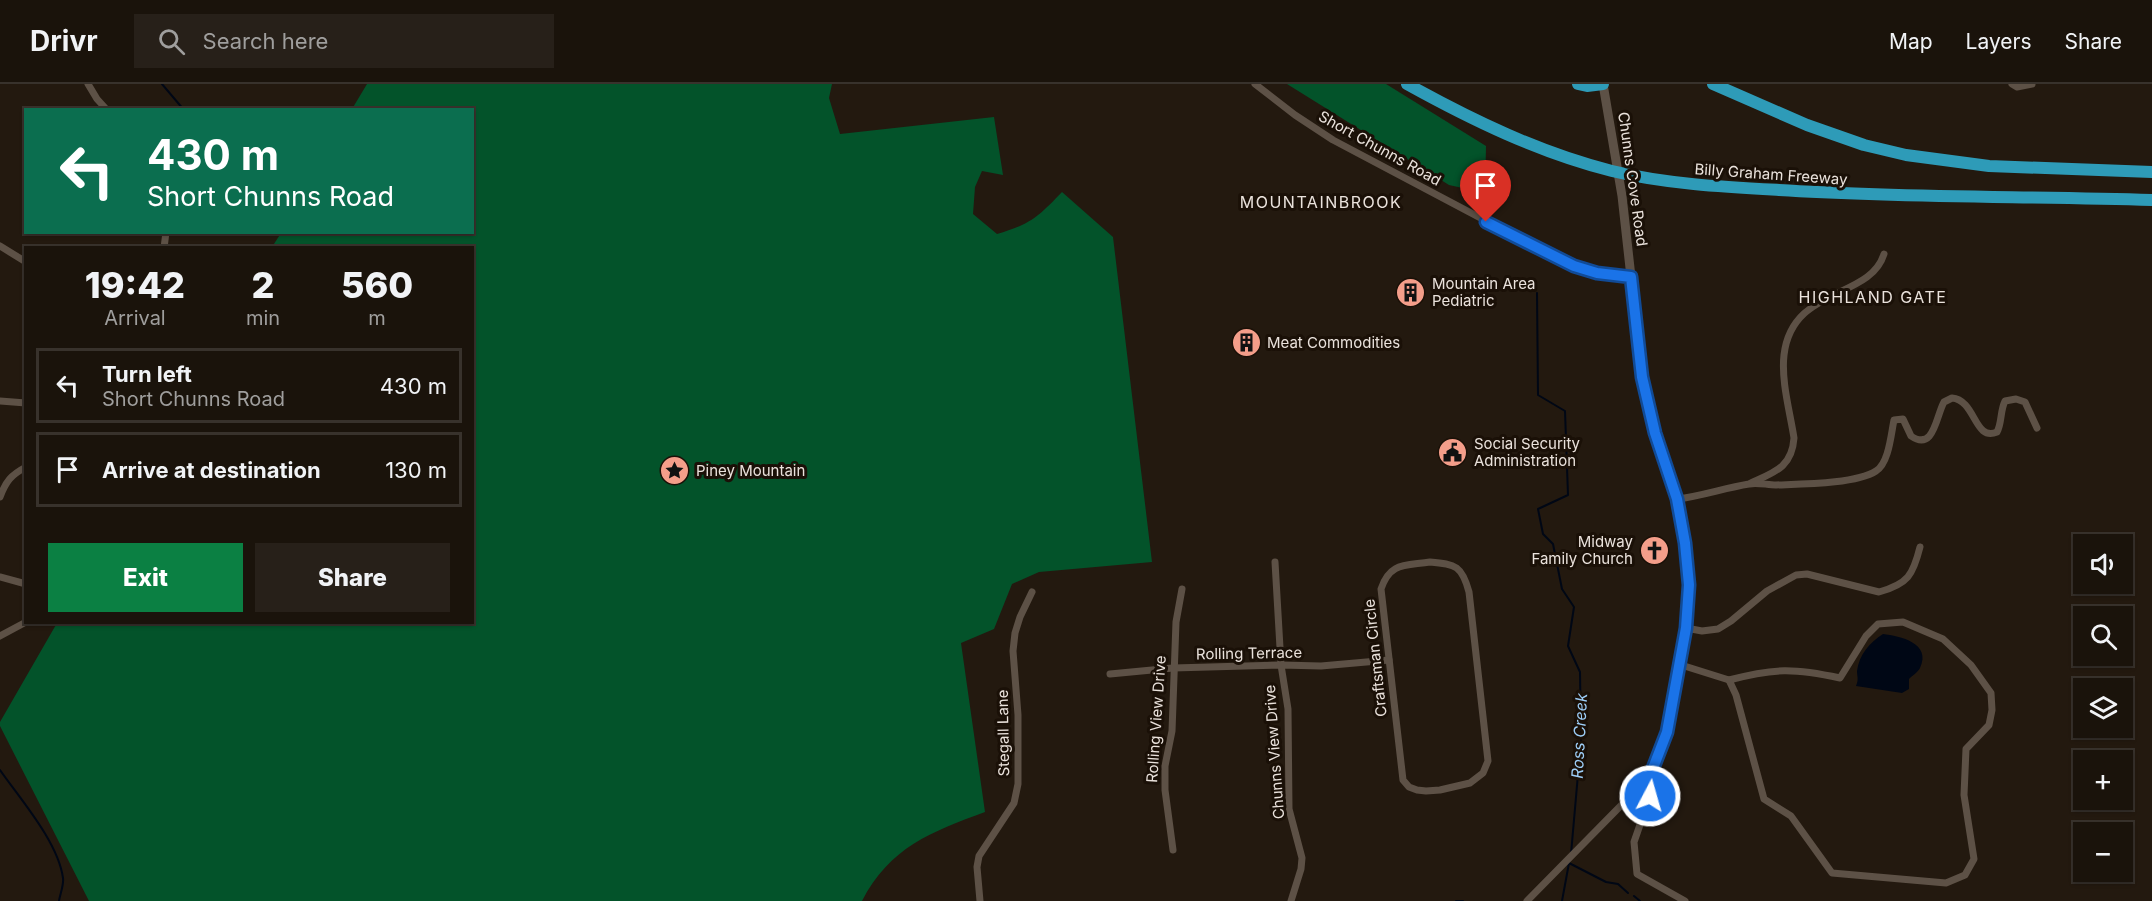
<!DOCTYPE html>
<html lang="en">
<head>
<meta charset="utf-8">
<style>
  :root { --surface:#1a130b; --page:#272019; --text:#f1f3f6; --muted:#9f9e9d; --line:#38322c; --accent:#0b8043 }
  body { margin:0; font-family:Inter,sans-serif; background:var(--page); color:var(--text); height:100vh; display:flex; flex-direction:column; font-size:22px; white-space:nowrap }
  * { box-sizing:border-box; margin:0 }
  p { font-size:20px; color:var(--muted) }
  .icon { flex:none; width:33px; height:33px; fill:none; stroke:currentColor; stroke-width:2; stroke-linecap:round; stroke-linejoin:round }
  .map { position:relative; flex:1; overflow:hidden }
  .side { position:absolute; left:24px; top:162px; width:450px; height:378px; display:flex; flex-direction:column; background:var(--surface); border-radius:0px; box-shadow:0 2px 4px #0004,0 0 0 2px var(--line) }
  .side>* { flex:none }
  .top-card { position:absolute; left:24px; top:24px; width:450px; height:126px; border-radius:0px; box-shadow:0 2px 4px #0004,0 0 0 2px var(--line); background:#0b6e4f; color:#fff; overflow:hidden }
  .fabs { position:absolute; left:2073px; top:450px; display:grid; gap:12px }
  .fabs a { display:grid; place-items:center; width:60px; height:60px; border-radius:0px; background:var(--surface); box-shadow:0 2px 4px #0004,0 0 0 2px var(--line); font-size:30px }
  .pin { position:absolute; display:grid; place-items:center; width:51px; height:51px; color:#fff; margin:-62px -26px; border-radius:50% 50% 50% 0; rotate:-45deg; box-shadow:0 0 6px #0007 }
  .pin .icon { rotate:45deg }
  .me { position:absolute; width:66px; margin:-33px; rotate:6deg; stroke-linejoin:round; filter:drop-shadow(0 0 4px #0008) }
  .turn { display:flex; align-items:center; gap:21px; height:126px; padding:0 24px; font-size:27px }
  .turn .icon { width:78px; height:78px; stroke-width:2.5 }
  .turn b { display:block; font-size:42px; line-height:51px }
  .eta { display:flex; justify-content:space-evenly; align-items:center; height:102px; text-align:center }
  .eta b { font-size:36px; font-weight:800; line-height:42px }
  .primary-button { display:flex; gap:12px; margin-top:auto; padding:12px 24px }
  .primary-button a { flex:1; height:69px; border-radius:0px; background:var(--accent); color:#fff; font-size:24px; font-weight:800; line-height:69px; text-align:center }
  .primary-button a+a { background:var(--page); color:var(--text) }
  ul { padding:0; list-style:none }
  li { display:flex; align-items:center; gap:18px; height:75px; margin:0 12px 9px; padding:0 12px; border:3px solid var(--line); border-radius:0px }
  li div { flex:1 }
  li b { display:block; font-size:22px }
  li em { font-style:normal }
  header { display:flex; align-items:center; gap:36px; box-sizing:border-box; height:84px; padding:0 30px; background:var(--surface); border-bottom:2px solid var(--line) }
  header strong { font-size:28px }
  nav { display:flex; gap:33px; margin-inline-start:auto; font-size:21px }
  .search { width:420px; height:54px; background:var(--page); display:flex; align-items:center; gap:15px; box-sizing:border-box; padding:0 21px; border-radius:0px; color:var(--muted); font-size:22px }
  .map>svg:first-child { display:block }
  .forest { fill:#03532a }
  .water { fill:#000715 }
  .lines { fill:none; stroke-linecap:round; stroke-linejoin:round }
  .stream { stroke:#000715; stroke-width:2 }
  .street { stroke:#5d5146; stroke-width:7 }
  .secondary { stroke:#5d5146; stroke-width:9 }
  .highway { stroke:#2e9bb8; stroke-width:12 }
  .route-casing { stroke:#114b97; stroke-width:15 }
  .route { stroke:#1a73e8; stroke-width:10 }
  .labels { text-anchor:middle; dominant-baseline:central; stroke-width:6; stroke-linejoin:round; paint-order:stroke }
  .street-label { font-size:15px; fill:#eae2dc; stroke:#1a1007 }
  .poi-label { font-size:15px; fill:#eae2dc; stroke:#1a1007; text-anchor:start }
  .neighbourhood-label { font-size:16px; letter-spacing:1.5px; fill:#eae2dc; stroke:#1a1007 }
  .water-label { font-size:16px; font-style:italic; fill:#9dcdf6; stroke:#1a1007 }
</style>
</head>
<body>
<header>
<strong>Drivr</strong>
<div class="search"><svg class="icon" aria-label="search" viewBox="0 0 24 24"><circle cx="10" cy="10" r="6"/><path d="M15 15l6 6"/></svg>Search here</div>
<nav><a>Map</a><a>Layers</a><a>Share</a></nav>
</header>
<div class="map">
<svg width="2152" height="817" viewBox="0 0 2152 817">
  <rect width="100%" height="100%" fill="#23190f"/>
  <g class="forest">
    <path d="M367 0H832L829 14 840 50 994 33 1003 91 982 87 975 103 973 130 997 150C1031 140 1038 133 1062 108L1113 153 1152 478 1039 488 1012 500 994 545 961 559 985 728C931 748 890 763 862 817H89L0 642V638L57 539 472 538V164L272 163 281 149 472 148V26L352 25Z"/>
    <path d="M1287 0H1386L1486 62 1485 109 1449 101Z"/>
  </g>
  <path class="water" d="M1883 550C1900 552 1932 559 1920 584 1918 588 1912 592 1909 595V605L1902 609 1856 602C1859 595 1857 593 1857 587 1859 571 1870 558 1883 550Z"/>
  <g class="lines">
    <g class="stream">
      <path d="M162 0 184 26"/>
      <path d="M1537 209 1538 311 1565 327 1568 411 1538 425 1543 450 1553 460 1562 505 1574 523 1568 562 1580 588 1581 656 1571 770"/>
      <path d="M0 686C21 716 58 758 63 794 64 801 60 810 59 817"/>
      <path d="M1569 779 1606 798 1618 800 1628 809"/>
      <path d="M1634 812 1640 817"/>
      <path d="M1456 817H1463"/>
      <path d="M1562 817 1569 779"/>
    </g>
    <g class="street">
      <path d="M88 0 97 15 107 26"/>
      <path d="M1255 0 1295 31 1333 56 1541 166C1576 183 1593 189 1631 193L1642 293 1655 349 1677 415 1685 459 1689 501 1686 544 1667 648 1650 692 1527 817"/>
      <path d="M2012 0 2017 3 2032 0"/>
      <path d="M0 162 26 178"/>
      <path d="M164 164 166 148"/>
      <path d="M0 317 26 319"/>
      <path d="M1751 399C1775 388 1792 383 1794 354 1790 328 1781 297 1784 271 1792 202 1870 216 1884 170"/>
      <path d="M0 413C6 397 11 391 26 383"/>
      <path d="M1677 415C1702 412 1724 404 1749 400 1757 398 1767 401 1776 401 1801 400 1856 400 1876 387 1889 379 1891 350 1894 336L1903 335 1911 352C1934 368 1936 332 1944 318L1952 314C1976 316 1974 358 1997 348 2002 339 2000 327 2005 317L2016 315 2025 318 2037 344"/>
      <path d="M1275 478 1281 581 1288 625 1289 725 1302 774 1301 785 1291 817"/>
      <path d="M1430 478C1456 480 1462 482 1469 508L1488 677 1483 689 1470 699 1440 706 1426 707 1417 706 1409 703 1403 696 1381 505C1390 478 1405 482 1430 478Z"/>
      <path d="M0 493 26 500"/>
      <path d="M1903 538 1943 555 1971 581 1991 609 1992 626 1989 641 1966 665 1964 711 1974 775 1965 791 1946 799 1832 789 1791 732 1764 715 1736 611 1729 596C1774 584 1794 584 1840 594L1866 552 1878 540Z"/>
      <path d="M1686 544 1702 547 1718 545 1731 537 1767 507 1796 491 1807 490 1879 508C1908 500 1913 491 1920 463"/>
      <path d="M0 552 26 538"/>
      <path d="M1678 580 1729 596"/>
      <path d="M1110 590 1173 584 1281 581 1321 582 1389 576"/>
      <path d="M1650 692V712L1634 758 1637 790 1685 817"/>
      <path d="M1173 766 1165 706V682L1172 647 1176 538 1182 505"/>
      <path d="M980 817 977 783 979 772 1014 719 1018 700V631L1013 567 1015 549 1020 533 1032 508"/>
    </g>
    <path class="secondary" d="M1603 0 1622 112 1631 193"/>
    <g class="highway">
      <path d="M1407 0C1472 36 1540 69 1612 87 1666 100 1724 103 1779 106 1903 114 2028 112 2152 116"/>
      <path d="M1578 0 1587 2 1603 0"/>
      <path d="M1713 0 1807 41 1864 61 1906 71 1989 82 2152 88"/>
    </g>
  </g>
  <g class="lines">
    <defs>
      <path id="route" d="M1486 138 1574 182 1597 189 1631 193 1642 293 1655 349 1677 415 1685 459 1689 501 1686 544 1667 648 1650 692V712"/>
    </defs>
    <use href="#route" class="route-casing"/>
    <use href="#route" class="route"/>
  </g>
  <defs>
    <symbol id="building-disc" viewBox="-11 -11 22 22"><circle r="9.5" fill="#f49e8a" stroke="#1a1007"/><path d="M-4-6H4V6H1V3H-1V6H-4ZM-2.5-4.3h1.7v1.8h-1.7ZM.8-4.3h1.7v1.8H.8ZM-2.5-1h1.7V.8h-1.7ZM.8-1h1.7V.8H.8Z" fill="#111"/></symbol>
    <symbol id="civic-disc" viewBox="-11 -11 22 22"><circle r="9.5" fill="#f49e8a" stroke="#1a1007"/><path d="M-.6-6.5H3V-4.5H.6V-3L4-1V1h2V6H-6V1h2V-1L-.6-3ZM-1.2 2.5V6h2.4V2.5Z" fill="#111"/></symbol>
    <symbol id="sight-disc" viewBox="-11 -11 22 22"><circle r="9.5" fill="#f49e8a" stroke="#1a1007"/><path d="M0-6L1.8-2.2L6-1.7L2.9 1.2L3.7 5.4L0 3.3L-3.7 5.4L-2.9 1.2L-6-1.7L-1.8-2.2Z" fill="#111"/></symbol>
    <symbol id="church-disc" viewBox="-11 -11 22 22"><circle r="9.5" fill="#f49e8a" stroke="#1a1007"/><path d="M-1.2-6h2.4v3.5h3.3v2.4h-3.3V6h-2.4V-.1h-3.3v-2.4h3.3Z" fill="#111"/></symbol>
  </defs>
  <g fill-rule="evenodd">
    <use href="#building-disc" x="1394" y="192" width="33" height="33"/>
    <use href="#building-disc" x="1230" y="242" width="33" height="33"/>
    <use href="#civic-disc" x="1436" y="352" width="33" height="33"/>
    <use href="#sight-disc" x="658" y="370" width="33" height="33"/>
    <use href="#church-disc" x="1638" y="450" width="33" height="33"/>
  </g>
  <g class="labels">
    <g class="street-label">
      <text transform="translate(1380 64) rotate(29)">Short Chunns Road</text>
      <text transform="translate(1771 90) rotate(4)">Billy Graham Freeway</text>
      <text transform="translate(1633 95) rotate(82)">Chunns Cove Road</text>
      <text transform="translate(1249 569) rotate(-1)">Rolling Terrace</text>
      <text transform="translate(1375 574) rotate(-96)">Craftsman Circle</text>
      <text transform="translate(1156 635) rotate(-86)">Rolling View Drive</text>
      <text transform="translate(1003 649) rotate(-91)">Stegall Lane</text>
      <text transform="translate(1274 668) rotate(-94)">Chunns View Drive</text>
    </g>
    <g class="poi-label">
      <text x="1432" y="199">Mountain Area<tspan x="1432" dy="17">Pediatric</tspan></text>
      <text x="1267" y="258">Meat Commodities</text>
      <text x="1474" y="359">Social Security<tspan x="1474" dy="17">Administration</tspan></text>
      <text x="696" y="386">Piney Mountain</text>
      <text x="1633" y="457" text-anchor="end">Midway<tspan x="1633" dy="17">Family Church</tspan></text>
    </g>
    <g class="neighbourhood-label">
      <text x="1321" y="118">MOUNTAINBROOK</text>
      <text x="1873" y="213">HIGHLAND GATE</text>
    </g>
    <g class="water-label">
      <text transform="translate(1579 652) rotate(-87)">Ross Creek</text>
    </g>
  </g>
</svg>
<div class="fabs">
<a><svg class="icon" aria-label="sound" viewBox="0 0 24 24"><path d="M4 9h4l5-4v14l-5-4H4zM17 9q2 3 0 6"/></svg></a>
<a><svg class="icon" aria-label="search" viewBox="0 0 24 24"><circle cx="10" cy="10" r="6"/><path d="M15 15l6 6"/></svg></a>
<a><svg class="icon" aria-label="layers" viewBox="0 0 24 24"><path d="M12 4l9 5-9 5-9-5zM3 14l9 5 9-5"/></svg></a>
<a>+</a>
<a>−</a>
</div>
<div class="pin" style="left:1486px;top:138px;background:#d93025"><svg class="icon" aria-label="arrive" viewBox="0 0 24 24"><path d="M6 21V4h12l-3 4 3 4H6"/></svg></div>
<svg class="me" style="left:1650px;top:712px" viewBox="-20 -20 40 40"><circle r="17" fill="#1a73e8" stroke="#fff" stroke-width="3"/><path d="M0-11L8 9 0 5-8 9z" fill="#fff"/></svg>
<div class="top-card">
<div class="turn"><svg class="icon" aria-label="left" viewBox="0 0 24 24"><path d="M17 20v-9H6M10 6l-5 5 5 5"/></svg><div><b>430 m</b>Short Chunns Road</div></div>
</div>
<section class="side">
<div class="eta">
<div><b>19:42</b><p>Arrival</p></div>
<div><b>2</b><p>min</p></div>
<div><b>560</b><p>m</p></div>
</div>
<ul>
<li><svg class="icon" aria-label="left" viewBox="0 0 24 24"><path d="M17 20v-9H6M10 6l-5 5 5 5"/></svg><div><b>Turn left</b><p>Short Chunns Road</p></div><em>430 m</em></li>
<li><svg class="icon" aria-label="arrive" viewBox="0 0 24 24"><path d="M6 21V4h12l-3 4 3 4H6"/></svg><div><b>Arrive at destination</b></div><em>130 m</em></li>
</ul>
<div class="primary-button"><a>Exit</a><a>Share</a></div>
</section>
</div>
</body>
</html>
